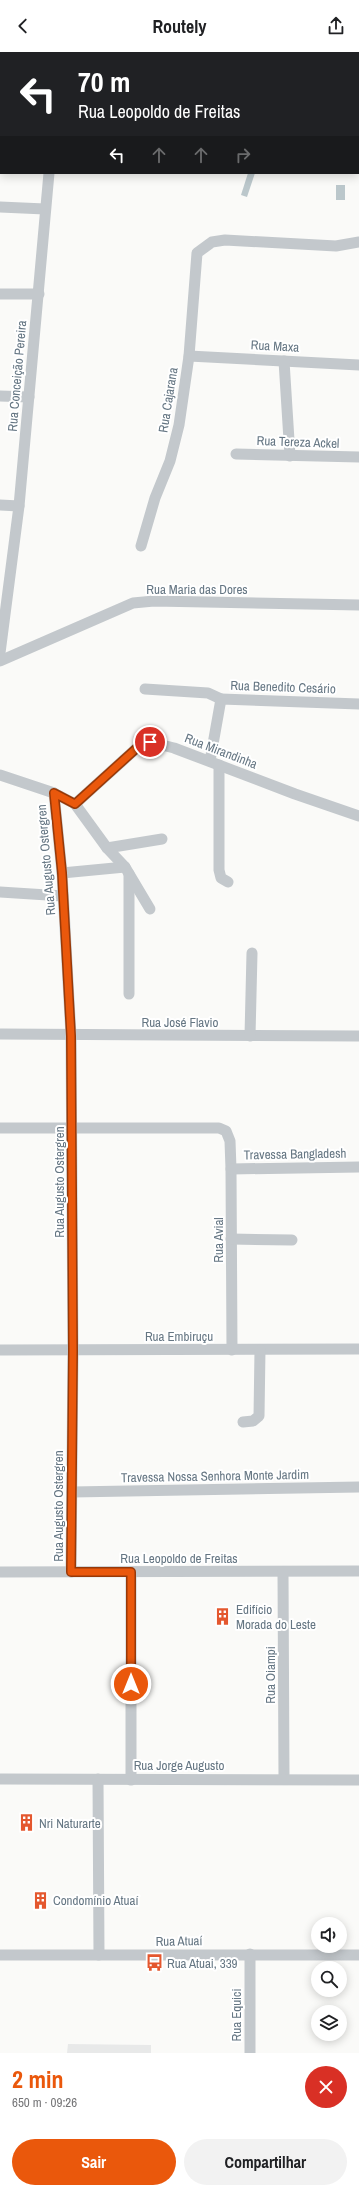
<!DOCTYPE html>
<html lang="pt">
<head>
<meta charset="utf-8">
<style>
  :root { --surface:#fff; --page:#f2f2f2; --text:#202124; --muted:#757577; --accent:#ea580c }
  body { margin:0; font-family:"Archivo Narrow",sans-serif; background:var(--page); color:var(--text); height:100vh; display:flex; flex-direction:column; font-size:15px; white-space:nowrap }
  * { box-sizing:border-box; margin:0 }
  p { font-size:13px; color:var(--muted) }
  .icon { flex:none; width:22px; height:22px; fill:none; stroke:currentColor; stroke-width:2; stroke-linecap:round; stroke-linejoin:round }
  .map { position:relative; height:2001px; overflow:hidden }
  .side { display:flex; flex-direction:column; background:var(--surface); flex:1 }
  .side>* { flex:none }
  .hud { position:absolute; left:0px; top:0px; width:359px; height:122px; box-shadow:0 2px 10px #0003; background:#202124; color:#fff; overflow:hidden }
  .tools { position:absolute; left:311px; top:1865px; display:grid; gap:8px }
  .tools a { display:grid; place-items:center; width:36px; height:36px; border-radius:50%; background:var(--surface); box-shadow:0 2px 10px #0003; font-size:20px }
  .pin { position:absolute; display:grid; place-items:center; width:34px; height:34px; color:#fff; margin:-17px; border:2px solid #fff; border-radius:50%; box-shadow:0 1px 4px #0007 }
  .me { position:absolute; width:44px; margin:-22px; rotate:0deg; stroke-linejoin:round; filter:drop-shadow(0 0 3px #0008) }
  .turn { display:flex; align-items:center; gap:14px; height:84px; padding:0 12px; font-size:18px }
  .turn .icon { width:52px; height:52px; stroke-width:2.5 }
  .turn b { display:block; font-size:28px; line-height:34px }
  .lanes { display:flex; align-items:center; height:38px; padding:0 12px; background:#0003; justify-content:center; gap:20px; direction:ltr }
  .lanes .off { opacity:.35 }
  .round { display:grid; place-items:center; flex:none; width:42px; height:42px; border-radius:21px; background:var(--page) }
  .headline { display:flex; align-items:center; justify-content:space-between; height:68px; padding:0 12px }
  h1 { font-size:24px; font-weight:800; line-height:30px; color:var(--accent) }
  .primary-button { display:flex; gap:8px; margin-top:auto; padding:8px 12px }
  .primary-button a { flex:1; height:46px; border-radius:24px; background:var(--accent); color:#fff; font-size:16px; font-weight:800; line-height:46px; text-align:center }
  .primary-button a+a { background:var(--page); color:var(--text) }
  header { display:flex; justify-content:space-between; align-items:center; height:52px; padding:0 12px; background:var(--surface); font-size:18px; font-weight:800 }
  .map>svg:first-child { display:block }
  .built { fill:#e8e9e9 }
  .water { fill:#bbc7cb }
  .lines { fill:none; stroke-linecap:round; stroke-linejoin:round }
  .minor { stroke:#c3c8cc; stroke-width:11 }
  .route-casing { stroke:#983908; stroke-width:10 }
  .route { stroke:#ea580c; stroke-width:7 }
  .labels { text-anchor:middle; dominant-baseline:central; stroke-width:4; stroke-linejoin:round; paint-order:stroke }
  .street-label { font-size:13px; fill:#657683; stroke:#fff }
  .poi-label { font-size:13px; fill:#657683; stroke:#fff; text-anchor:start }
</style>
</head>
<body>
<header><svg class="icon" aria-label="back" viewBox="0 0 24 24"><path d="M15 5l-7 7 7 7"/></svg>Routely<svg class="icon" aria-label="share" viewBox="0 0 24 24"><path d="M12 15V3M7 8l5-5 5 5M5 13v7h14v-7"/></svg></header>
<div class="map">
<svg width="359" height="2001" viewBox="0 0 359 2001">
  <rect width="100%" height="100%" fill="#fafaf8"/>
  <path class="built" d="M68 1992 151 1993V2001H67Z"/>
  <g class="water">
    <path d="M248 121H255L247 145 241 143Z"/>
    <rect x="336" y="133" width="9" height="15"/>
  </g>
  <g class="lines">
    <g class="minor">
      <path d="M234 1V0"/>
      <path d="M0 31H1"/>
      <path d="M358 39H359"/>
      <path d="M0 155 45 157"/>
      <path d="M0 242H39"/>
      <path d="M189 304 359 313"/>
      <path d="M284 309 290 404"/>
      <path d="M0 344 29 345"/>
      <path d="M236 402 359 405"/>
      <path d="M0 453 19 454"/>
      <path d="M141 494 155 446 170 409 179 373 189 304 197 201 212 190 225 188 336 194 359 190"/>
      <path d="M0 601 19 454 49 121"/>
      <path d="M0 609 133 551 154 549 359 553"/>
      <path d="M145 637 208 641 221 647"/>
      <path d="M210 709 221 647 359 652"/>
      <path d="M219 713V818L221 826 228 830"/>
      <path d="M0 723 54 741 75 752 139 694 144 690H150L174 696 295 742 359 764"/>
      <path d="M54 741 62 821 71 984 73 1299 71 1520"/>
      <path d="M75 752 107 796 125 815 150 857"/>
      <path d="M107 796 162 787"/>
      <path d="M62 821 125 815"/>
      <path d="M129 822V942"/>
      <path d="M0 840 63 844"/>
      <path d="M0 982 359 984"/>
      <path d="M250 984 252 901"/>
      <path d="M0 1076H219L226 1079 230 1089 231 1117 232 1298"/>
      <path d="M231 1117 359 1115"/>
      <path d="M231 1187 292 1188"/>
      <path d="M0 1298 359 1297"/>
      <path d="M243 1370 253 1369 259 1364 260 1298"/>
      <path d="M72 1440 359 1435"/>
      <path d="M0 1520 359 1519"/>
      <path d="M283 1520 284 1727"/>
      <path d="M0 1727 359 1728"/>
      <path d="M98 1727 99 1903"/>
      <path d="M131 1728V1520"/>
      <path d="M0 1903H359"/>
      <path d="M250 2001V1902"/>
    </g>
  </g>
  <g class="lines">
    <defs>
      <path id="route" d="M131 1632V1520H71L73 1299 71 984 62 821 54 741 75 752 139 694 144 690H150"/>
    </defs>
    <use href="#route" class="route-casing"/>
    <use href="#route" class="route"/>
  </g>
  <defs>
    <symbol id="building-bare" viewBox="-9 -9 18 18"><path d="M-4-6H4V6H1V3H-1V6H-4ZM-2.5-4.3h1.7v1.8h-1.7ZM.8-4.3h1.7v1.8H.8ZM-2.5-1h1.7V.8h-1.7ZM.8-1h1.7V.8H.8Z" fill="#e4572e" stroke="#fff" stroke-width="2.5" paint-order="stroke"/></symbol>
    <symbol id="bus-bare" viewBox="-9 -9 18 18"><path d="M-5-6H5V4H4V6H2V4H-2V6H-4V4H-5ZM-3.5-4V0h7V-4ZM-3.5 1.2v1.5H-2V1.2ZM2 1.2v1.5H3.5V1.2Z" fill="#e4572e" stroke="#fff" stroke-width="2.5" paint-order="stroke"/></symbol>
  </defs>
  <g fill-rule="evenodd">
    <use href="#building-bare" x="210" y="1552" width="25" height="25"/>
    <use href="#building-bare" x="14" y="1758" width="25" height="25"/>
    <use href="#building-bare" x="28" y="1836" width="25" height="25"/>
    <use href="#bus-bare" x="142" y="1898" width="25" height="25"/>
  </g>
  <g class="labels">
    <g class="street-label">
      <text transform="translate(275 294) rotate(3)">Rua Maxa</text>
      <text transform="translate(17 324) rotate(-85)">Rua Conceição Pereira</text>
      <text transform="translate(168 348) rotate(-81)">Rua Cajarana</text>
      <text transform="translate(298 390) rotate(2)">Rua Tereza Ackel</text>
      <text x="197" y="537">Rua Maria das Dores</text>
      <text transform="translate(283 635) rotate(2)">Rua Benedito Cesário</text>
      <text transform="translate(221 699) rotate(21)">Rua Mirandinha</text>
      <text transform="translate(46 808) rotate(-95)">Rua Augusto Ostergren</text>
      <text x="180" y="970">Rua José Flavio</text>
      <text transform="translate(295 1102) rotate(-1)">Travessa Bangladesh</text>
      <text transform="translate(59 1130) rotate(-90)">Rua Augusto Ostergren</text>
      <text transform="translate(218 1188) rotate(-90)">Rua Avial</text>
      <text x="179" y="1284">Rua Embiruçu</text>
      <text transform="translate(215 1424) rotate(-1)">Travessa Nossa Senhora Monte Jardim</text>
      <text transform="translate(58 1454) rotate(-90)">Rua Augusto Ostergren</text>
      <text x="179" y="1506">Rua Leopoldo de Freitas</text>
      <text transform="translate(270 1623) rotate(-90)">Rua Oiampi</text>
      <text x="179" y="1713">Rua Jorge Augusto</text>
      <text transform="translate(179 1889) rotate(-1)">Rua Atuaí</text>
      <text transform="translate(236 1963) rotate(-90)">Rua Equici</text>
    </g>
    <g class="poi-label">
      <text x="236" y="1557">Edifício<tspan x="236" dy="15">Morada do Leste</tspan></text>
      <text x="39" y="1771">Nri Naturarte</text>
      <text x="53" y="1848">Condomínio Atuaí</text>
      <text x="167" y="1911">Rua Atuai, 339</text>
    </g>
  </g>
</svg>
<div class="tools">
<a><svg class="icon" aria-label="sound" viewBox="0 0 24 24"><path d="M4 9h4l5-4v14l-5-4H4zM17 9q2 3 0 6"/></svg></a>
<a><svg class="icon" aria-label="search" viewBox="0 0 24 24"><circle cx="10" cy="10" r="6"/><path d="M15 15l6 6"/></svg></a>
<a><svg class="icon" aria-label="layers" viewBox="0 0 24 24"><path d="M12 4l9 5-9 5-9-5zM3 14l9 5 9-5"/></svg></a>
</div>
<div class="pin" style="left:150px;top:690px;background:#d93025"><svg class="icon" aria-label="arrive" viewBox="0 0 24 24"><path d="M6 21V4h12l-3 4 3 4H6"/></svg></div>
<svg class="me" style="left:131px;top:1632px" viewBox="-20 -20 40 40"><circle r="17" fill="#ea580c" stroke="#fff" stroke-width="3"/><path d="M0-11L8 9 0 5-8 9z" fill="#fff"/></svg>
<div class="hud">
<div class="turn"><svg class="icon" aria-label="left" viewBox="0 0 24 24"><path d="M17 20v-9H6M10 6l-5 5 5 5"/></svg><div><b>70 m</b>Rua Leopoldo de Freitas</div></div>
<div class="lanes"><svg class="icon" aria-label="left" viewBox="0 0 24 24"><path d="M17 20v-9H6M10 6l-5 5 5 5"/></svg><svg class="icon off" aria-label="ahead" viewBox="0 0 24 24"><path d="M12 20V5M6 11l6-6 6 6"/></svg><svg class="icon off" aria-label="ahead" viewBox="0 0 24 24"><path d="M12 20V5M6 11l6-6 6 6"/></svg><svg class="icon off" aria-label="right" viewBox="0 0 24 24"><path d="M7 20v-9h11M14 6l5 5-5 5"/></svg></div>
</div>
</div>
<section class="side">
<div class="headline"><div><h1>2 min</h1><p>650 m · 09:26</p></div><a class="round" style="background:#d93025;color:#fff"><svg class="icon" aria-label="close" viewBox="0 0 24 24"><path d="M6 6l12 12M18 6L6 18"/></svg></a></div>
<div class="primary-button"><a>Sair</a><a>Compartilhar</a></div>
</section>
</body>
</html>
